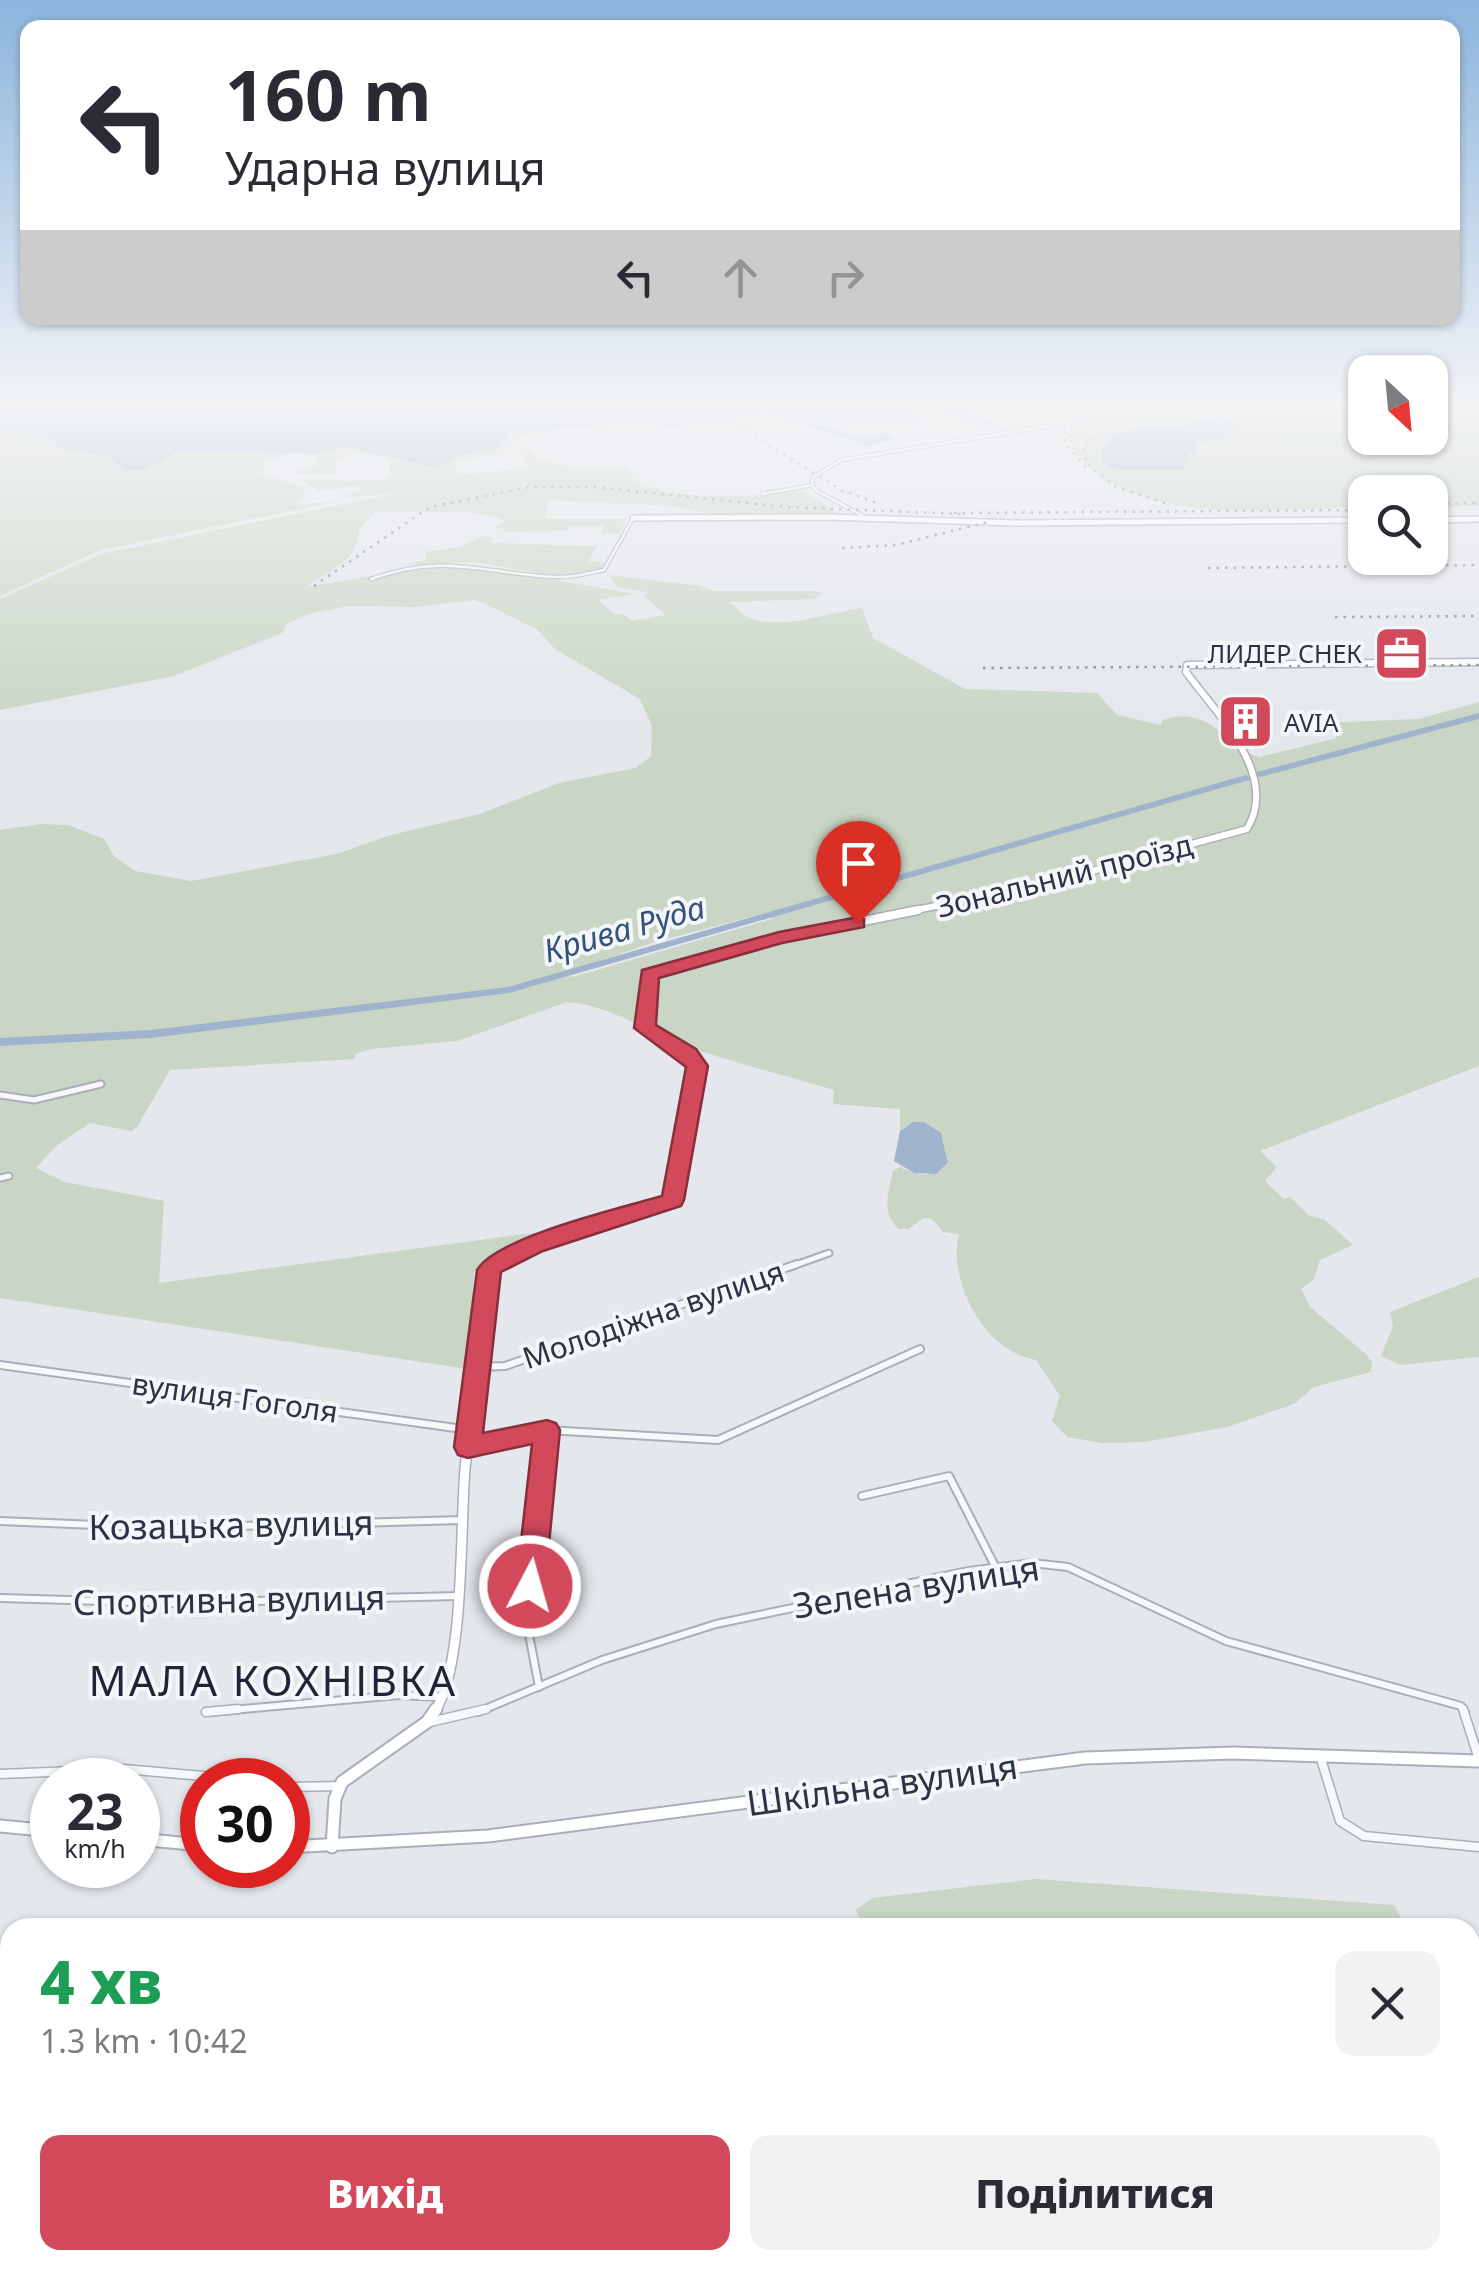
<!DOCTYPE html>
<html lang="uk">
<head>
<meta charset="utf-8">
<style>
  :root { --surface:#fff; --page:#f2f2f3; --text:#2b2b33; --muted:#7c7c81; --accent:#d1495b }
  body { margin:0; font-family:"Noto Sans",sans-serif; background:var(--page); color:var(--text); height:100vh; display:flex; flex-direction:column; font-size:38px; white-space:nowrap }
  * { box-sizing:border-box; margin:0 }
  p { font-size:32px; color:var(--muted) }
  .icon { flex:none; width:55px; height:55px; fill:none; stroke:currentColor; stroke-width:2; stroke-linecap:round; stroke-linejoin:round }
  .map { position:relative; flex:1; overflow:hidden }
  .drawer { position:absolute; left:0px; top:1918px; width:1480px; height:352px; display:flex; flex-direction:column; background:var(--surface); border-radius:30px 30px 0 0; box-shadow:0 2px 8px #0004 }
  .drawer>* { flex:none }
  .hud { position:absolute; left:20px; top:20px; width:1440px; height:305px; border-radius:20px; box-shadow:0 2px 8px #0004; background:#fff; color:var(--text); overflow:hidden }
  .needle { width:65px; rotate:154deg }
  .tools { position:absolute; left:1348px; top:355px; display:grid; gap:20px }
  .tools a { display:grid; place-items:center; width:100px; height:100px; border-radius:20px; background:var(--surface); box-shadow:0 2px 8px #0004; font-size:50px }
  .speed { position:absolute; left:30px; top:1758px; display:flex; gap:20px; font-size:50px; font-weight:700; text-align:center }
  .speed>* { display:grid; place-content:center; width:130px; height:130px; border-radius:50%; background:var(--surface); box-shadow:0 2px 8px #0004; line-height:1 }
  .speed small { font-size:25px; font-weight:400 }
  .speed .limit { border:15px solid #d22; background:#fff; color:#111 }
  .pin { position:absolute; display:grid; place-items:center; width:85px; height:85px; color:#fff; margin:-102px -42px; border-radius:50% 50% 50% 0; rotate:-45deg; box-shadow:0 0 10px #0007 }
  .pin .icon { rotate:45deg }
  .me { position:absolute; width:110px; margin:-55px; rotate:6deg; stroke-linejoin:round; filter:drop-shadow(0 0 8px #0008) }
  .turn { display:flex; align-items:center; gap:35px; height:210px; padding:0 40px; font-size:45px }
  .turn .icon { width:130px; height:130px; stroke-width:2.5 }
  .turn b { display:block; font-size:70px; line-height:85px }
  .lanes { display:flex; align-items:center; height:95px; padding:0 40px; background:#0003; justify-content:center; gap:50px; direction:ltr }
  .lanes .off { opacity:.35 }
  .round { display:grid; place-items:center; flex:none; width:105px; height:105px; border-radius:20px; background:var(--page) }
  .head { display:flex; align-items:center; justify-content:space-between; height:170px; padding:0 40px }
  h1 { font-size:60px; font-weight:800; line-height:75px; color:#1e9e55 }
  .action { display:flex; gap:20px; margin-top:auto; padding:20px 40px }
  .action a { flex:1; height:115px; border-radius:20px; background:var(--accent); color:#fff; font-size:40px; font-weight:800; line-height:115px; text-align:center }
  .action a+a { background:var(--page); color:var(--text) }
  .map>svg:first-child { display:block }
  .green { fill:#c9d6c5; fill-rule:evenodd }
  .water { fill:#9fb4cc }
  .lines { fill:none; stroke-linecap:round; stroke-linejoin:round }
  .river { fill:#9fb4cc; fill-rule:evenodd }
  .street-far3-casing { stroke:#a9aeb7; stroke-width:5 }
  .street-far2-casing { stroke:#a9aeb7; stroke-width:9 }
  .street-far1-casing { stroke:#a9aeb7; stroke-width:10 }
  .street-casing { stroke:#a9aeb7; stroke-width:11 }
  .secondary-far4-casing { stroke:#a9aeb7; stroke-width:8 }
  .secondary-far3-casing { stroke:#a9aeb7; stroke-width:9 }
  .secondary-far2-casing { stroke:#a9aeb7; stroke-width:11 }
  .secondary-far1-casing { stroke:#a9aeb7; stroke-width:12 }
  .secondary-casing { stroke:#a9aeb7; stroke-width:15 }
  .street-far3 { stroke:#f7f8fa; stroke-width:2.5 }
  .street-far2 { stroke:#f7f8fa; stroke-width:5 }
  .street-far1 { stroke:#f7f8fa; stroke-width:6 }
  .street { stroke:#f7f8fa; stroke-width:8 }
  .secondary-far4 { stroke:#fff; stroke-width:5 }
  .secondary-far3 { stroke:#fff; stroke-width:6 }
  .secondary-far2 { stroke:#fff; stroke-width:8 }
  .secondary-far1 { stroke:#fff; stroke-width:9 }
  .secondary { stroke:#fff; stroke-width:11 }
  .rail { stroke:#7d8696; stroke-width:2.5; stroke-dasharray:2.5 6; stroke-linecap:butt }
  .route { fill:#d1495b; stroke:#882f3b; stroke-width:2.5 }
  .labels { text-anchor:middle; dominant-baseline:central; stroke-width:8; stroke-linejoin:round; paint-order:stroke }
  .far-poi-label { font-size:25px; fill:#2b3445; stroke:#f4f6f9; text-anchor:end }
  .street-label { font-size:30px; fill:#2b3445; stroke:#f4f6f9 }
  .water-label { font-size:32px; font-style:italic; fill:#34527a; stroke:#f4f6f9 }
  .near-street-label { font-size:35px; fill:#2b3445; stroke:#f4f6f9 }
  .near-quarter-label { font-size:42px; letter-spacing:2.5px; fill:#1d2536; stroke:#f4f6f9 }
</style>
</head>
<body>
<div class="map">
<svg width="1479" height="2269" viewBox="0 0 1479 2269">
  <rect width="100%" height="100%" fill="#e4e7ec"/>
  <g class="green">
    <path d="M1194 404H1365V438H1430V404H1479V506L1430 507V492H1365V507C1275 508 1145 530 1077 455 1066 443 1063 436 1075 423Z"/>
    <path d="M634 420 525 435 501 456 462 459 453 465 459 475 527 468 519 448 529 447C546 472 600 469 627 467 630 471 631 477 636 480 664 502 767 497 802 490L840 514H715L671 506 547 500 545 519H626L620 534 601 533 604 526H570L567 531 499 532 510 529 494 528 504 521 501 518 466 512H375L359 529C360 561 328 570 306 587L400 571 467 565 635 594 598 600 616 615 623 614 632 621 666 615 643 595 651 593 618 587 609 575 701 586 713 591H817L821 594 814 599 729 602C737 606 739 613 747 617 778 632 830 612 862 608L873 638 965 689 1097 693 1117 715 1161 725 1162 721C1189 707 1222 726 1236 750L1260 757 1337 738 1323 723 1419 719 1479 702V1066L1260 1151 1277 1167 1265 1181 1284 1199 1290 1197 1308 1215 1325 1220 1353 1245 1320 1260 1314 1279 1301 1289 1310 1307 1368 1356 1372 1363 1371 1372 1314 1387 1294 1404 1227 1427 1144 1442 1103 1443 1067 1437 1052 1421 1060 1396 1036 1360C985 1352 947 1282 959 1234L943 1232 932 1219 924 1218 908 1229H899C880 1213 889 1192 893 1171L900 1167C917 1175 935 1180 948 1163L942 1136 909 1124 900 1131V1109L833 1104 834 1090C785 1075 732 1063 684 1045 644 1031 610 1005 567 1002L457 1041 371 1049 355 1054V1059L170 1070 137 1127 131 1131 90 1123 56 1146 36 1168 65 1182 164 1201 159 1283 578 1227 488 1260 474 1272 467 1369 0 1298V830L41 824 68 825 104 839 114 856 135 871 191 881 336 854 391 835 480 814 559 783 636 768 651 756 652 726 640 699 555 649 538 630 486 604 473 600 416 607 348 606 308 614 287 624 282 633 174 676 0 710V599L101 554 398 493 341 498 362 490 356 486 318 491 301 479 383 480 389 478 390 463C376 452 352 452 337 460L336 474 297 475 293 471 319 466 311 456 301 454 346 447 436 468 459 455 499 449 511 434ZM769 912 772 919 573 977 563 973 655 942Z"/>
    <path d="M0 430 50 439 58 448 111 457 117 466 135 471 185 451 290 454 264 463 266 469 258 473 303 487 305 495 295 505 345 500 100 550 0 596Z"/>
    <path d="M486 535 492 537 491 543 597 546 588 561 605 563 600 571 557 576 475 562 403 565 426 560 425 552 460 547Z"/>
    <path d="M1479 1277V1357L1400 1365 1381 1356 1393 1326 1390 1312Z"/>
    <path d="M1036 1879 1394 1905 1406 1927 864 1928 856 1910 872 1898Z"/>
    <path d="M1470 1963H1479V2269H0V2052L10 2051V2260H1470Z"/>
  </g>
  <g class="water">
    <path d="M0 404H983L957 406 994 423 980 426 938 411 896 409 919 416 918 421 925 426 913 420 836 418 814 424 855 434 886 433 895 439 868 446 806 426 812 424 765 413 668 427 650 419 511 434 499 449 459 455 436 468 346 447 315 454 185 451C156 457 135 489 110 457L58 448 50 439 0 430Z"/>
    <path d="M1221 417 1240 428 1229 431 1231 435 1226 437 1193 445 1197 449 1190 453 1183 469H1115L1103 463 1101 452 1115 433 1150 427 1174 429 1183 424Z"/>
    <path d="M913 1122H924L941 1133 948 1163 936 1174 914 1173 894 1161 900 1131Z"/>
  </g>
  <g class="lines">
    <g class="river">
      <path d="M1479 713V719L1260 777 1255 774 1257 772Z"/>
      <path d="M1246 775 1251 778 1249 780 509 993 151 1038 0 1046V1038L151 1030 508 987Z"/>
    </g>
    <defs>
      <g id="street-far3">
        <path d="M762 494 812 485"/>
        <path d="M865 517 817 491 812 485 813 477 841 460 1184 404"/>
        <path d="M371 579C446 552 484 574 557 577 572 578 589 573 604 570L633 518"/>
      </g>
      <g id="street-far2">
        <path d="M0 1095 34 1100 101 1084"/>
        <path d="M0 1178 9 1176"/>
        <path d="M790 1267 829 1253"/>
      </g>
      <g id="street-far1">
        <path d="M0 1365 470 1430"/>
        <path d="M476 1367 505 1366 797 1264"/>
        <path d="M468 1447 547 1430 718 1440 920 1349"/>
        <path d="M862 1496 949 1476 996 1568"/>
        <path d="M0 1521 168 1528 463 1520"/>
        <path d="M0 1598 172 1603 459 1596"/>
        <path d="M539 1687 527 1624 547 1430"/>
        <path d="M210 1712 399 1695 441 1697"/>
        <path d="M478 1712 602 1660 716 1624 969 1571 1032 1563 1068 1567 1226 1641 1461 1706 1465 1712"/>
      </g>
      <g id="street">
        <path d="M1463 1709 1479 1759"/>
        <path d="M206 1712 238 1709"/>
        <path d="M430 1722 486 1709"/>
        <path d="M1321 1759 1340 1821 1364 1836 1479 1847"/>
        <path d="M0 1774 124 1769 248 1780"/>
        <path d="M288 1787 339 1786"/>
        <path d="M0 2047H10"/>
      </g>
      <g id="secondary-far4">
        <path d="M633 518 826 517 1019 523 1365 520"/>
        <path d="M1430 520 1479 519"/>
      </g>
      <path id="secondary-far3" d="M906 912 1040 885 1247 829C1280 775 1217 714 1186 672L1187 665 1479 662"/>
      <path id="secondary-far2" d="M493 1267 545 1239 667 1203 674 1196 697 1066 688 1054 645 1028 649 974 779 938 918 910"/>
      <path id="secondary-far1" d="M434 1712C465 1669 460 1526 465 1469 472 1403 481 1336 489 1270L496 1264"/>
      <g id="secondary">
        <path d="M0 1826 52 1831"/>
        <path d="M138 1839 202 1845"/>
        <path d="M288 1847 488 1836 1085 1758 1233 1753 1479 1761"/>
        <path d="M332 1847 335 1799 342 1782 427 1722 436 1709"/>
      </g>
    </defs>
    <use href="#street-far3" class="street-far3-casing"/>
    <use href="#street-far2" class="street-far2-casing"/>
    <use href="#street-far1" class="street-far1-casing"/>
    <use href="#street" class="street-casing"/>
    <use href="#secondary-far4" class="secondary-far4-casing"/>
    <use href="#secondary-far3" class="secondary-far3-casing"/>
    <use href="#secondary-far2" class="secondary-far2-casing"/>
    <use href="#secondary-far1" class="secondary-far1-casing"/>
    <use href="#secondary" class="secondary-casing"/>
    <use href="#street-far3" class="street-far3"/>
    <use href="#street-far2" class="street-far2"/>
    <use href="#street-far1" class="street-far1"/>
    <use href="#street" class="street"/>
    <use href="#secondary-far4" class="secondary-far4"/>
    <use href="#secondary-far3" class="secondary-far3"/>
    <use href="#secondary-far2" class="secondary-far2"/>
    <use href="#secondary-far1" class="secondary-far1"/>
    <use href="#secondary" class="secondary"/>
    <g class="rail">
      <path d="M740 427 843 491 880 504"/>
      <path d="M1086 467 1065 444 1063 435C1081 413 1108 411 1134 407"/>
      <path d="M1165 503 1114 486 1086 463 1084 446C1126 407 1185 417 1238 404"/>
      <path d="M1430 504 1479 503"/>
      <path d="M954 513 1365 510"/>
      <path d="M842 548 896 545 992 521"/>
      <path d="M1208 568 1479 565"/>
      <path d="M314 586 430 507 530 487H594L786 507 964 514"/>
      <path d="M1335 617 1479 616"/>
      <path d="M983 668 1479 665"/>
    </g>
  </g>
  <linearGradient id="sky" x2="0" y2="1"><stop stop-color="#8bb4dd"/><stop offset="0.56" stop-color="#f3f4f6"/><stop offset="1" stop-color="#f3f4f6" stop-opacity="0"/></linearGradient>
  <rect width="1479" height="722" fill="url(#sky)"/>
  <path class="route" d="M858 917 864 919V927L782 943 659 978 656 1025 696 1049 708 1066 684 1200 681 1206 543 1251 501 1272 483 1433 547 1420 556 1423 560 1430 545 1586 541 1594 530 1598 520 1594 516 1586 532 1444 468 1458 458 1455 454 1447 477 1270C496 1237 621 1208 662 1196L686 1067 634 1028 642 970 779 932Z"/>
  <defs>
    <symbol id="office-square" viewBox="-11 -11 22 22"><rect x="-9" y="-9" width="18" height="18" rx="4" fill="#d1495b" stroke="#f4f6f9"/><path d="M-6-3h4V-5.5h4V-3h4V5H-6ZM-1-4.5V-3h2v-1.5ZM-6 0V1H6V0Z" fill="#fff"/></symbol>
    <symbol id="building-square" viewBox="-11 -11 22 22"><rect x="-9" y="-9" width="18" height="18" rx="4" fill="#d1495b" stroke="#f4f6f9"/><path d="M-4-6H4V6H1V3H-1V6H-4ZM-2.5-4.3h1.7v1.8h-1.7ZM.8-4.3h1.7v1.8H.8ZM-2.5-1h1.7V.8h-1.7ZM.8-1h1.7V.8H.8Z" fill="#fff"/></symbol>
  </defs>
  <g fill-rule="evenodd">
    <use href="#office-square" x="1370" y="622" width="63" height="63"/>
    <use href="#building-square" x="1214" y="690" width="63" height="63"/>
  </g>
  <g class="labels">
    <g class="far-poi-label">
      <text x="1362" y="653">ЛИДЕР СНЕК</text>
      <text x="1284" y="722" text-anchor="start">AVIA</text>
    </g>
    <g class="street-label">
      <text transform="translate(1064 875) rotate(-14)">Зональний проїзд</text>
      <text transform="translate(653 1314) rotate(-19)">Молодіжна вулиця</text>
      <text transform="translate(235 1397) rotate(8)">вулиця Гоголя</text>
    </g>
    <g class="water-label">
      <text transform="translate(624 928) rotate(-16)">Крива Руда</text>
    </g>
    <g class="near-street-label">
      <text transform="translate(231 1524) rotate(-1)">Козацька вулиця</text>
      <text transform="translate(916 1586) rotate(-9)">Зелена вулиця</text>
      <text transform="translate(229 1599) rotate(-1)">Спортивна вулиця</text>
      <text transform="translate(882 1784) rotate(-8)">Шкільна вулиця</text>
    </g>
    <g class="near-quarter-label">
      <text x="273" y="1679">МАЛА КОХНІВКА</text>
    </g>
  </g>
</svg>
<div class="tools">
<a><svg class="needle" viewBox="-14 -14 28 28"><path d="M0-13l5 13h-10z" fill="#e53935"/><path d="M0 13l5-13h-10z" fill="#7c7c81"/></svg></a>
<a><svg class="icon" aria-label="search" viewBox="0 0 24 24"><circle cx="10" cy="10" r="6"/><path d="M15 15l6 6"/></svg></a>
</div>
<div class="speed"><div>23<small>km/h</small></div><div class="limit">30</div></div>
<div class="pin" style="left:858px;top:923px;background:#d93025"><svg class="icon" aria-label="arrive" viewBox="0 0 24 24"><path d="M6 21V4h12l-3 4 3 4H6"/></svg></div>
<svg class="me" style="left:530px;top:1586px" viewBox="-20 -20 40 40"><circle r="17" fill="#d1495b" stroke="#fff" stroke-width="3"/><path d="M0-11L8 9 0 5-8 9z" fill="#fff"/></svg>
<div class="hud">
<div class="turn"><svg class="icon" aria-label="left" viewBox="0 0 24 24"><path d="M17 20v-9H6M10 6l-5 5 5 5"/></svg><div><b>160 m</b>Ударна вулиця</div></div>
<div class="lanes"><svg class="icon" aria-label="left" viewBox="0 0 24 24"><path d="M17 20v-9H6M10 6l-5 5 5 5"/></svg><svg class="icon off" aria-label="ahead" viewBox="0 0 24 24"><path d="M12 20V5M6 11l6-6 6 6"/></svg><svg class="icon off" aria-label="right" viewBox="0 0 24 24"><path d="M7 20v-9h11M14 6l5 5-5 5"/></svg></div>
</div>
<section class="drawer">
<div class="head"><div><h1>4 хв</h1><p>1.3 km · 10:42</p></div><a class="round"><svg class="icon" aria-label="close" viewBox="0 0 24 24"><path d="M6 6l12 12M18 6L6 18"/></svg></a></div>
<div class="action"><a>Вихід</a><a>Поділитися</a></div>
</section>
</div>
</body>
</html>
